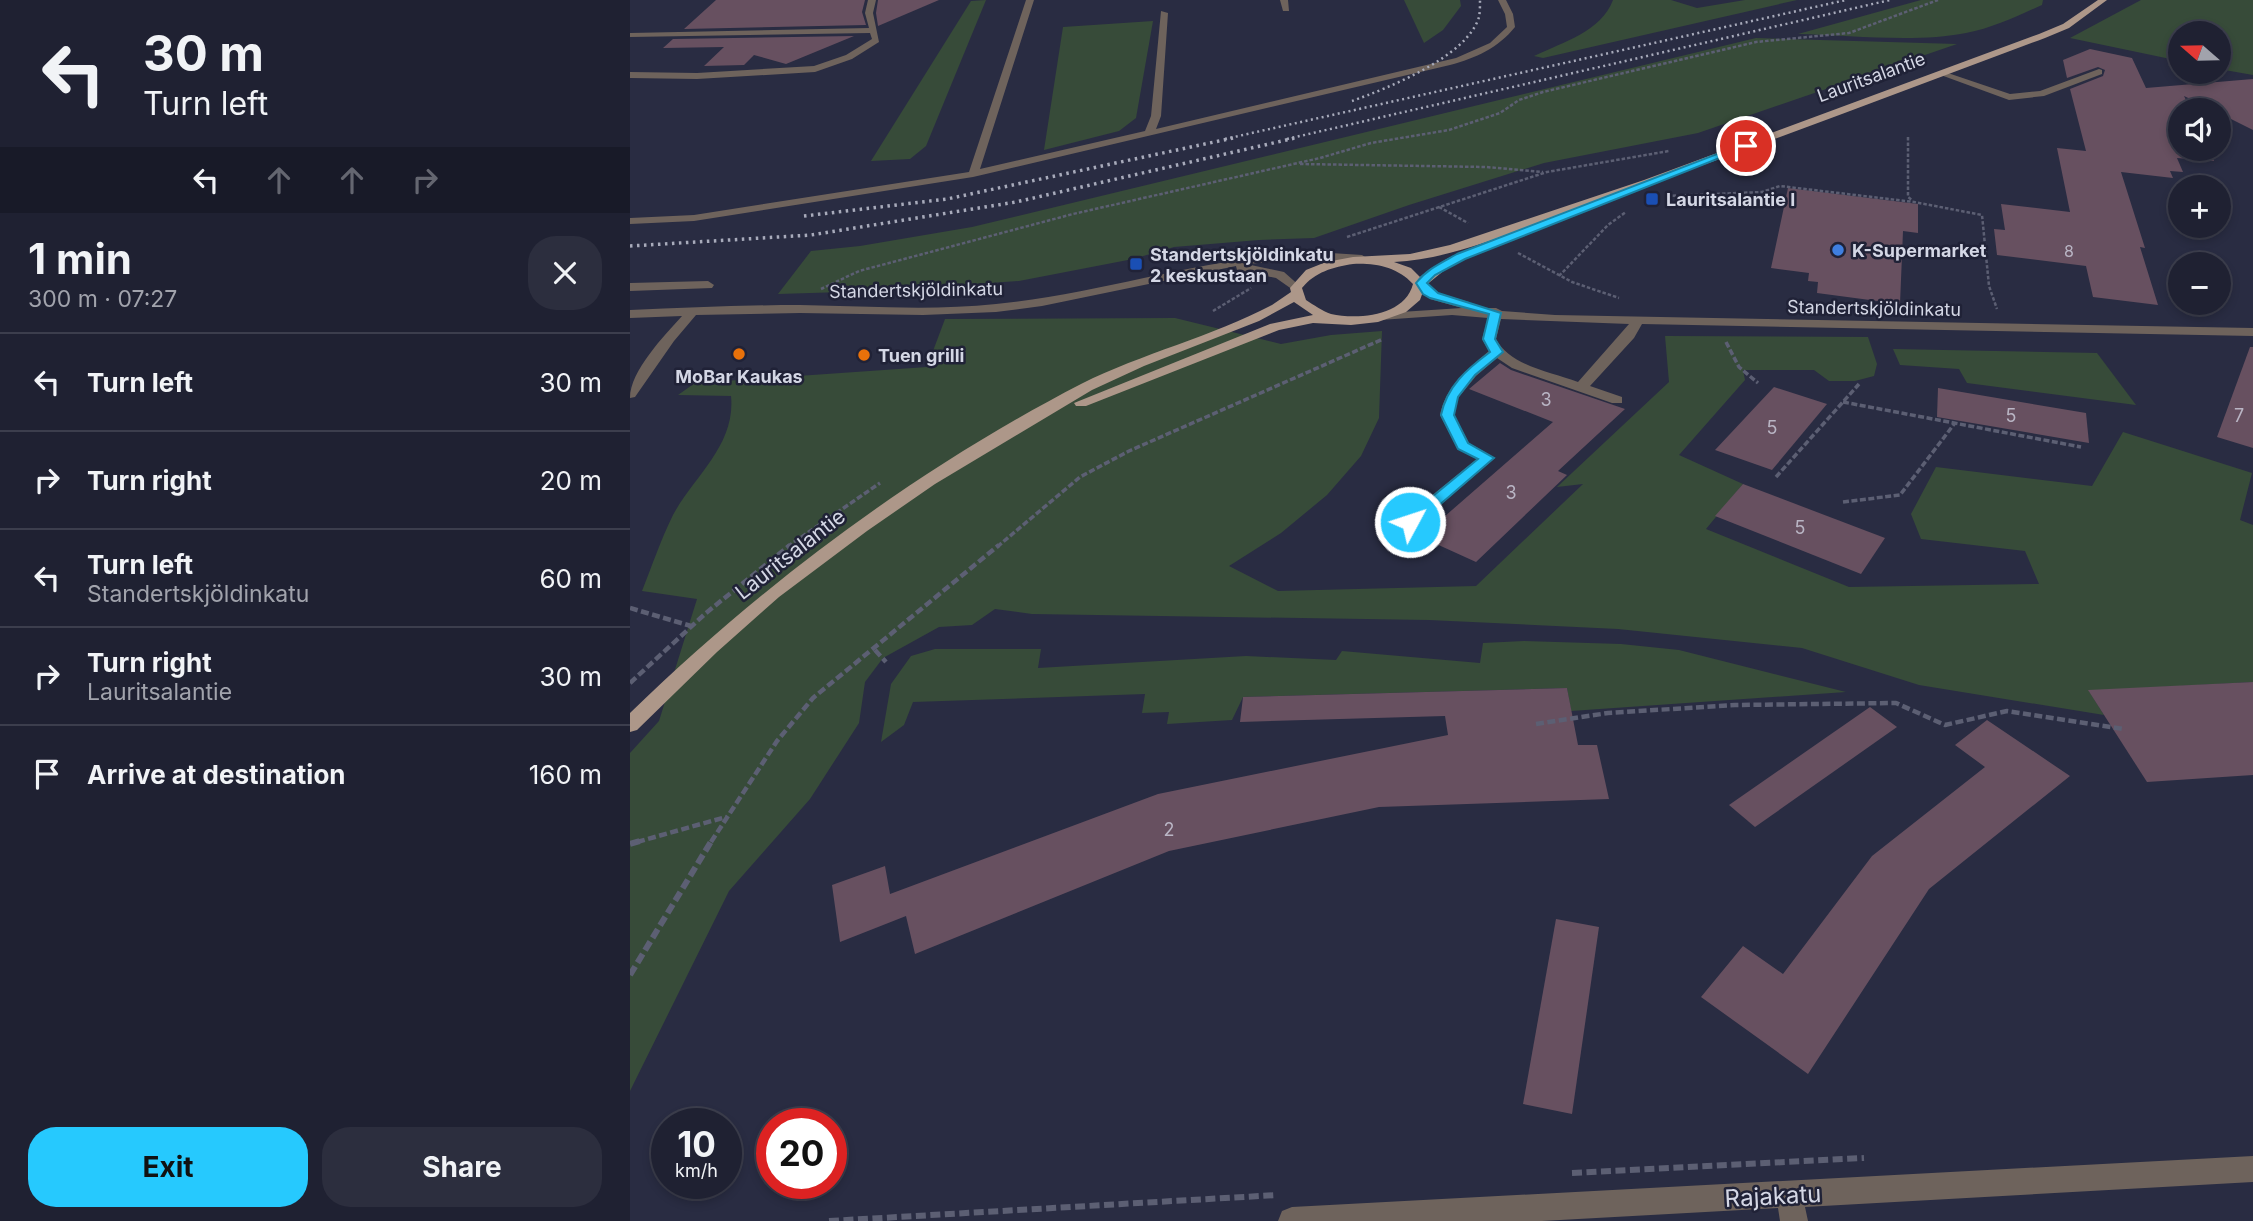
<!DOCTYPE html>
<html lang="en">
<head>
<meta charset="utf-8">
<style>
  :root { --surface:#1f2132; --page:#2c2e3e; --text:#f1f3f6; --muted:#a1a3ac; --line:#3c3e4d; --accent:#26c9fe }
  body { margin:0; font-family:Inter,sans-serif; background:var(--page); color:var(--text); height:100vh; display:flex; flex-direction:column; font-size:26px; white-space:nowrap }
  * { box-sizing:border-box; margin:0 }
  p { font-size:23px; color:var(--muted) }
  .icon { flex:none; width:38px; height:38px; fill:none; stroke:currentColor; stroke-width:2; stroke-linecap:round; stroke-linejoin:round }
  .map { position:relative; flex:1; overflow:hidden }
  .side { display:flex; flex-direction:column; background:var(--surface); width:630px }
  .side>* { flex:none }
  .guide { background:#1f2132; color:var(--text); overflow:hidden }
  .needle { width:46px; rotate:290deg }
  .tools { position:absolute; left:1538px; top:21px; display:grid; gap:14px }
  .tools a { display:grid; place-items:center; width:63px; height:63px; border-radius:50%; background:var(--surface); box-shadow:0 4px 10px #0003,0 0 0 2px var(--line); font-size:35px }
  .speed { position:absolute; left:21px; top:1108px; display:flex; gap:14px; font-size:35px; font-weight:700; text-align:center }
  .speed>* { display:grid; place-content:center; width:91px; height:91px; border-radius:50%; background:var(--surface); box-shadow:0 4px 10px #0003,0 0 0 2px var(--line); line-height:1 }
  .speed small { font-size:18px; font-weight:400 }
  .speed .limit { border:10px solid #d22; background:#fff; color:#111 }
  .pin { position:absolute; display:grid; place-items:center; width:60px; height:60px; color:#fff; margin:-30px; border:4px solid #fff; border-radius:50%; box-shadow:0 2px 7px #0007 }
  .me { position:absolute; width:77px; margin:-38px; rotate:50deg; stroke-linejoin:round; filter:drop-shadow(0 0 5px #0008) }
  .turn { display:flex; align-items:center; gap:24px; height:147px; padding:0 28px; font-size:32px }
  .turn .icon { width:91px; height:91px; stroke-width:2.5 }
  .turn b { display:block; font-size:49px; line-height:60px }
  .lanes { display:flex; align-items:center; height:66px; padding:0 28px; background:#0003; justify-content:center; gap:35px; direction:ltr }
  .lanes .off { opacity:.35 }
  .round { display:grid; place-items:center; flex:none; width:74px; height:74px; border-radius:28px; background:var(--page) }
  .overview { display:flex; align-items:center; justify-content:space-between; height:119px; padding:0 28px }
  h1 { font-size:42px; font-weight:700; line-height:52px }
  .action { display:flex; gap:14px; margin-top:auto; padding:14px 28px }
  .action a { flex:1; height:80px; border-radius:28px; background:var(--accent); color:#111; font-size:28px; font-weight:700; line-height:80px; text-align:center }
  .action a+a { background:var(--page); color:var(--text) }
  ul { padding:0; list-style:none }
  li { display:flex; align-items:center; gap:21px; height:98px; padding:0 28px; border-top:2px solid var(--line) }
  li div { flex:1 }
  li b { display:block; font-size:26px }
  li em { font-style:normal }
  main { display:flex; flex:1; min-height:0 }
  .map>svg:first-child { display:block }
  .green { fill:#374b39 }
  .building { fill:#675060 }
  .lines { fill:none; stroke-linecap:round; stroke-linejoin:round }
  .path-far3 { stroke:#5c5f73; stroke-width:2.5; stroke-dasharray:3.5 2; stroke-linecap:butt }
  .path-far2 { stroke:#5c5f73; stroke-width:3.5; stroke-dasharray:6 2.5; stroke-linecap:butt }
  .path-far1 { stroke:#5c5f73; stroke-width:4.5; stroke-dasharray:8 3.5; stroke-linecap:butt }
  .path { stroke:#5c5f73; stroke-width:6; stroke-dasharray:10 4.5; stroke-linecap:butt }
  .minor { fill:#6e635c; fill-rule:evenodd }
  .major { fill:#ad9789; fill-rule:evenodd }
  .rail-far1 { stroke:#a8abbb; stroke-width:2.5; stroke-dasharray:2 3.5; stroke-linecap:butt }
  .rail { stroke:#a8abbb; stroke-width:3.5; stroke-dasharray:2.5 4.5; stroke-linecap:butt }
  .route { fill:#26c9fe; stroke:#1983a5; stroke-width:2 }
  .transit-dot { fill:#1a4fb4; stroke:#202237; stroke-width:2.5 }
  .shop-dot { fill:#3f7fe0; stroke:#202237; stroke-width:2.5 }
  .food-dot { fill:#e8710a; stroke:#202237; stroke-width:2.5 }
  .labels { text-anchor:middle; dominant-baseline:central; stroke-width:5; stroke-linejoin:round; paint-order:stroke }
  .far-number-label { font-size:16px; fill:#b9b5c4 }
  .far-street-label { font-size:18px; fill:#d4d7e5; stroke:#202237 }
  .far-poi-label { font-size:18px; font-weight:bold; fill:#d4d7e5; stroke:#202237; text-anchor:start }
  .number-label { font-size:18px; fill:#b9b5c4 }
  .street-label { font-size:21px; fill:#d4d7e5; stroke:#202237 }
  .near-street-label { font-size:24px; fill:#d4d7e5; stroke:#202237 }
</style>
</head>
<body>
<main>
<section class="side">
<div class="guide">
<div class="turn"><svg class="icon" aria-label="left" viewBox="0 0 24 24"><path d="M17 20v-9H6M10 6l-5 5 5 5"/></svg><div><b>30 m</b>Turn left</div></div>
<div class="lanes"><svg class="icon" aria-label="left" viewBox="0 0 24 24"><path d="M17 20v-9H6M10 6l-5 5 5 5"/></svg><svg class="icon off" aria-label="ahead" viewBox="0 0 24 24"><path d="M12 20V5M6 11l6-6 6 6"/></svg><svg class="icon off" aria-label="ahead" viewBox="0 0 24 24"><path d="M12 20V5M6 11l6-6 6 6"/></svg><svg class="icon off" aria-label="right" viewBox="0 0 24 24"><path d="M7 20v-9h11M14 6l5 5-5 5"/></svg></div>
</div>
<div class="overview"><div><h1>1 min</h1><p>300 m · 07:27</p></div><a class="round"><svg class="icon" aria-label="close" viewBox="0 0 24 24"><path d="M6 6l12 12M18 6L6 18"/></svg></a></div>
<ul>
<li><svg class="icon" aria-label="left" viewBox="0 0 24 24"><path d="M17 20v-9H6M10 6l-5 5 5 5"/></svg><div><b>Turn left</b></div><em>30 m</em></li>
<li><svg class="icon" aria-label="right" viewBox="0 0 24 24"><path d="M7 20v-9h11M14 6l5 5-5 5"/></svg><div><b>Turn right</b></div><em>20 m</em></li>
<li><svg class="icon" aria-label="left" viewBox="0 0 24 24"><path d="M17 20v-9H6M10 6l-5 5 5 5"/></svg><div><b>Turn left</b><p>Standertskjöldinkatu</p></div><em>60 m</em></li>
<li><svg class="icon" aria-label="right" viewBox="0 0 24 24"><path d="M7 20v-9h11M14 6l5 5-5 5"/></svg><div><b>Turn right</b><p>Lauritsalantie</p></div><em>30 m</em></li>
<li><svg class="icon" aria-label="arrive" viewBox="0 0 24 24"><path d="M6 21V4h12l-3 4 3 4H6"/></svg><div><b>Arrive at destination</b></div><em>160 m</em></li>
</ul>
<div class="action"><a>Exit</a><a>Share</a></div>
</section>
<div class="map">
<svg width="1623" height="1221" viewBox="0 0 1623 1221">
  <rect width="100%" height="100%" fill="#292c42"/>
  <g class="green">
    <path d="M356 0 296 146 280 159 241 161 341 1Z"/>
    <path d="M774 0H830L831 6 813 30 794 43Z"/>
    <path d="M983 0H1041L1067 8 1115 0H1167L913 58 904 56C933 42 971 32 983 0Z"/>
    <path d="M1291 0H1413L1412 5C1387 16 1363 28 1336 33 1286 43 1219 35 1168 34Z"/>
    <path d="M1511 0H1623V75L1589 69V33H1550V61L1440 38Z"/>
    <path d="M523 21 506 118 489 131 414 150 433 27Z"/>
    <path d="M1126 38 1327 44 1068 133 914 163 779 205 684 238 629 240 544 247 503 259 389 281 245 291 148 294 181 251 230 246 342 227Z"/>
    <path d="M545 318 651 344 701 335 752 331 749 418 731 456 697 495 651 533 599 566 648 591 846 586 953 484 927 487 1039 382 1035 336 1238 337 1247 364 1244 376 1225 381H1199L1184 370H1113L1115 380 1049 455 1113 484 1076 529 1219 587 1409 584 1395 551 1291 539 1281 514 1306 467 1462 486 1493 432 1622 473 1610 520 1623 525V682L1459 691 1474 715 1289 685 1172 648 988 629 799 620 402 614 365 609 342 625 309 627 253 658 235 682 229 723 180 799 99 891 0 1091V753L29 721 67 599 12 591C22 566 31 539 43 515 64 476 106 445 101 396L48 395 65 383 297 367 315 319Z"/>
    <path d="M1263 349 1467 353 1506 405 1337 383 1329 369 1270 365Z"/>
    <path d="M894 641 991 644 1049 650 1216 692 941 711 937 688 613 697 602 720 537 724 539 712 512 713 515 694 283 702 274 725 251 742 261 684 281 656 305 649H411L408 668 616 656 706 660 712 651 850 663 853 643Z"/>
  </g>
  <g class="building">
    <path d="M86 0H235L232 12 236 25 54 29Z"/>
    <path d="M248 0H309L248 26 246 13Z"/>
    <path d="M224 36 156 64 124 55 114 65 74 66 94 47 33 48 43 39Z"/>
    <path d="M1460 49 1502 58 1516 88 1623 79V130L1589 113V110H1584L1554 96 1561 110H1550V149H1579L1584 161 1547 158 1553 172 1540 171 1543 178 1491 172 1515 248 1510 247 1528 305 1463 297 1456 266 1367 255 1364 229 1375 230 1371 204 1440 212 1427 148 1456 151 1440 89 1473 76 1475 70 1468 67 1437 78 1433 60Z"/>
    <path d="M1158 188 1288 204V233L1273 231 1270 304 1187 293 1188 282 1178 281 1179 273 1141 268Z"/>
    <path d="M1620 347H1623V448L1587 437Z"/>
    <path d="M870 363 881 370 995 409 928 471 937 475 846 562 791 537 923 422 839 389Z"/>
    <path d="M1144 387 1197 404 1142 470 1085 450Z"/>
    <path d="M1308 388 1456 413 1459 443 1307 417Z"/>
    <path d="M1113 484 1255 538 1231 574 1085 516Z"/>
    <path d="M1623 682V775L1517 782 1458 690Z"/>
    <path d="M937 688 948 745H967L979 799 749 807 539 851 285 954 276 916 210 942 202 885 255 866 260 894 528 794 818 735 815 716 610 722 613 697Z"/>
    <path d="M1240 707 1267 727 1125 827 1099 805Z"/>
    <path d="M1357 720 1440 776 1299 889 1178 1074 1071 997 1113 946 1153 974 1242 856 1355 767 1325 745Z"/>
    <path d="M926 919 969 927 942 1114 893 1104Z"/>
  </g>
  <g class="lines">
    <g class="path-far3">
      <path d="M1278 137V197L1282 200"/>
      <path d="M670 164 856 167 913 172"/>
      <path d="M1037 196 1132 192 1150 186 1284 202 1352 215 1359 286 1367 309"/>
      <path d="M809 207 838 223"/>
      <path d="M717 237 917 172 1039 151"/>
      <path d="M888 253 942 282 989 298"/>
      <path d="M929 276 978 225 996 212"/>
      <path d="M191 289 229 271 443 214 690 158 741 143 819 130 870 113 889 100 913 92 1126 42 1219 33 1308 0"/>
      <path d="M583 311 621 288"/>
    </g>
    <g class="path-far2">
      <path d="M1096 342 1109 367 1128 383"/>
      <path d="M1213 402 1451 447"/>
      <path d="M1146 477 1229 384"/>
      <path d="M1213 502 1270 495 1325 423"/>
      <path d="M157 547 250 483"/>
      <path d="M367 547 450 477 499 451 753 339"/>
    </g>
    <g class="path-far1">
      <path d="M0 608 61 626"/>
      <path d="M245 650 256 662"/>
      <path d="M0 683 76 613 160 545"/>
      <path d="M906 724 978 713 1105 705 1266 703 1315 725 1377 711 1493 729"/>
      <path d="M7 842 96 817"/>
      <path d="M81 842 147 741 183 698 369 545"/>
    </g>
    <g class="path">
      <path d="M0 844 13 840"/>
      <path d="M0 975 82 840"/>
      <path d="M942 1173 1234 1158"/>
      <path d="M199 1221 647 1195"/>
    </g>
    <g class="minor">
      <path d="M238 0H246L243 13 249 42 222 59 185 72 67 79 0 78V72L67 73 184 66 216 55 242 39 240 33 0 37V33L239 28 235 13Z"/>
      <path d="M396 0H404L350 169 515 131 521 116 531 11 538 13 531 116 526 129 826 58 860 43 877 27 875 14 868 0H876L883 14 885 27C868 48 846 58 820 65L343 177 64 221 0 224V218L64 215 339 172Z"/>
      <path d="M650 0H658L659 11H653Z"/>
      <path d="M1469 69 1472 70V74L1414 96 1379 100 1308 74 1315 72 1380 94 1410 91Z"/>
      <path d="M685 252 732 255 738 259 732 263 685 259 616 264 654 272 672 288 666 292 646 278 607 270 606 266 412 306 366 312 293 315 170 313 66 315 44 341 5 397 0 398C0 371 34 336 52 316L0 318V310C57 308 113 305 170 305 235 306 301 311 366 304 475 293 574 257 685 252Z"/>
      <path d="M78 281 84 285 82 288 0 291V283Z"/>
      <path d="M791 282 808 293 839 302 841 305 837 308H866L872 311 925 315 1623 328V336L1012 324 1004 338 960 386 992 397V403H982L882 368 867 358 846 376 828 398 824 415 839 443 865 458 786 526 780 527 772 522 774 518 847 459 828 449 810 415C816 386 837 370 859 351L852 339 858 318 822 315 750 320V314L755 313 832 308 800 299 785 286ZM871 319 999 324 948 382C921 372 880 366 866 339Z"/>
      <path d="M1623 1156V1182L1175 1207 1178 1221H1150L1148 1208 912 1221H648L652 1211 662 1207Z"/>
    </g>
    <path class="major" d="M1468 0H1477L1439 28 1415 38C1259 96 1104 156 947 209 889 229 826 259 764 262L781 268 790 277C802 268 838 242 851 251L816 269 795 286 790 300 776 312 748 322 721 325 683 323 649 330 456 406H446L444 403 640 324 683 315 664 302 629 321 514 366 462 390 305 484 237 531 149 597 87 652 7 730 0 732V713C134 583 285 470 451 384 513 353 581 337 642 305L661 292 660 288 676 270 696 262 723 257 780 254 820 245 1014 180 1409 34 1433 24ZM723 264C746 263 767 267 783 284 775 316 728 320 701 314 692 311 684 305 676 300L672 288C685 272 703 267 723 264Z"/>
    <g class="rail-far1">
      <path d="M722 101C758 88 837 57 849 17 850 12 850 5 850 0"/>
      <path d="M595 139 1216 0"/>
      <path d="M657 139 1260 0"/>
    </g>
    <g class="rail">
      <path d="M174 216 317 199 603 138"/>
      <path d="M0 246 181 235 386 202 665 138"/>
    </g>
  </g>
  <path class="route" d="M1113 144 1120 146 835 259 805 275 797 283 808 293 871 313 865 339 873 352 845 375 828 397 824 415 838 443 864 458 785 526H775L773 522 775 519 848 459 828 449 811 415C817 386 837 369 860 352L853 339 859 314 800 298 793 294 786 283C797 269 811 263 827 254Z"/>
  <g class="transit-dot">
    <rect x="1015" y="192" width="14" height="14" rx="3.5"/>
    <rect x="499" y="257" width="14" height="14" rx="3.5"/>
  </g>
  <circle class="shop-dot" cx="1208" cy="250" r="7"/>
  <g class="food-dot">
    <circle cx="109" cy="354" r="7"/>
    <circle cx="234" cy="355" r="7"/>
  </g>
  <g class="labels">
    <g class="far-number-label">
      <text x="1439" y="251">8</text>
    </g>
    <g class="far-street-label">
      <text transform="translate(1241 77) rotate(-20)">Lauritsalantie</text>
      <text transform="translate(286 290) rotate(-1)">Standertskjöldinkatu</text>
      <text transform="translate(1244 308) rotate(1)">Standertskjöldinkatu</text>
    </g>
    <g class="far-poi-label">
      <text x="1036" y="199">Lauritsalantie I</text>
      <text x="1222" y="250">K-Supermarket</text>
      <text x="520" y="254">Standertskjöldinkatu<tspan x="520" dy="21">2 keskustaan</tspan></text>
      <text x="248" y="355">Tuen grilli</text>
      <text x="109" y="376" text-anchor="middle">MoBar Kaukas</text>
    </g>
    <g class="number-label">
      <text x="916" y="399">3</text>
      <text x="1381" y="415">5</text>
      <text x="1609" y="415">7</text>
      <text x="1142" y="427">5</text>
      <text x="881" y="492">3</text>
      <text x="1170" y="527">5</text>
      <text x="539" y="829">2</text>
    </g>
    <g class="street-label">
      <text transform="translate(160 554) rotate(-38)">Lauritsalantie</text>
    </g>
    <g class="near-street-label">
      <text transform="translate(1143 1196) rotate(-3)">Rajakatu</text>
    </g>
  </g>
</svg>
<div class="tools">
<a><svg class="needle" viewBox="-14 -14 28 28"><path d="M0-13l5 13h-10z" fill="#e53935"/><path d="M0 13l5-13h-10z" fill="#a1a3ac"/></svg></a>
<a><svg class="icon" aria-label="sound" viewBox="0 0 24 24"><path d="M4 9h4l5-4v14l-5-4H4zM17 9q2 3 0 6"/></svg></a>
<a>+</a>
<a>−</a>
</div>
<div class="speed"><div>10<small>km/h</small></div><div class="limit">20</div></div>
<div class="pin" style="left:1116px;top:146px;background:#d93025"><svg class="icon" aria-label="arrive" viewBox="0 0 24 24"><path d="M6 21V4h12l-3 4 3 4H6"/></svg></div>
<svg class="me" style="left:780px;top:522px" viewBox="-20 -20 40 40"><circle r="17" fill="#26c9fe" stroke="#fff" stroke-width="3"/><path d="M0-11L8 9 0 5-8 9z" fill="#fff"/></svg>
</div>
</main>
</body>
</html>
